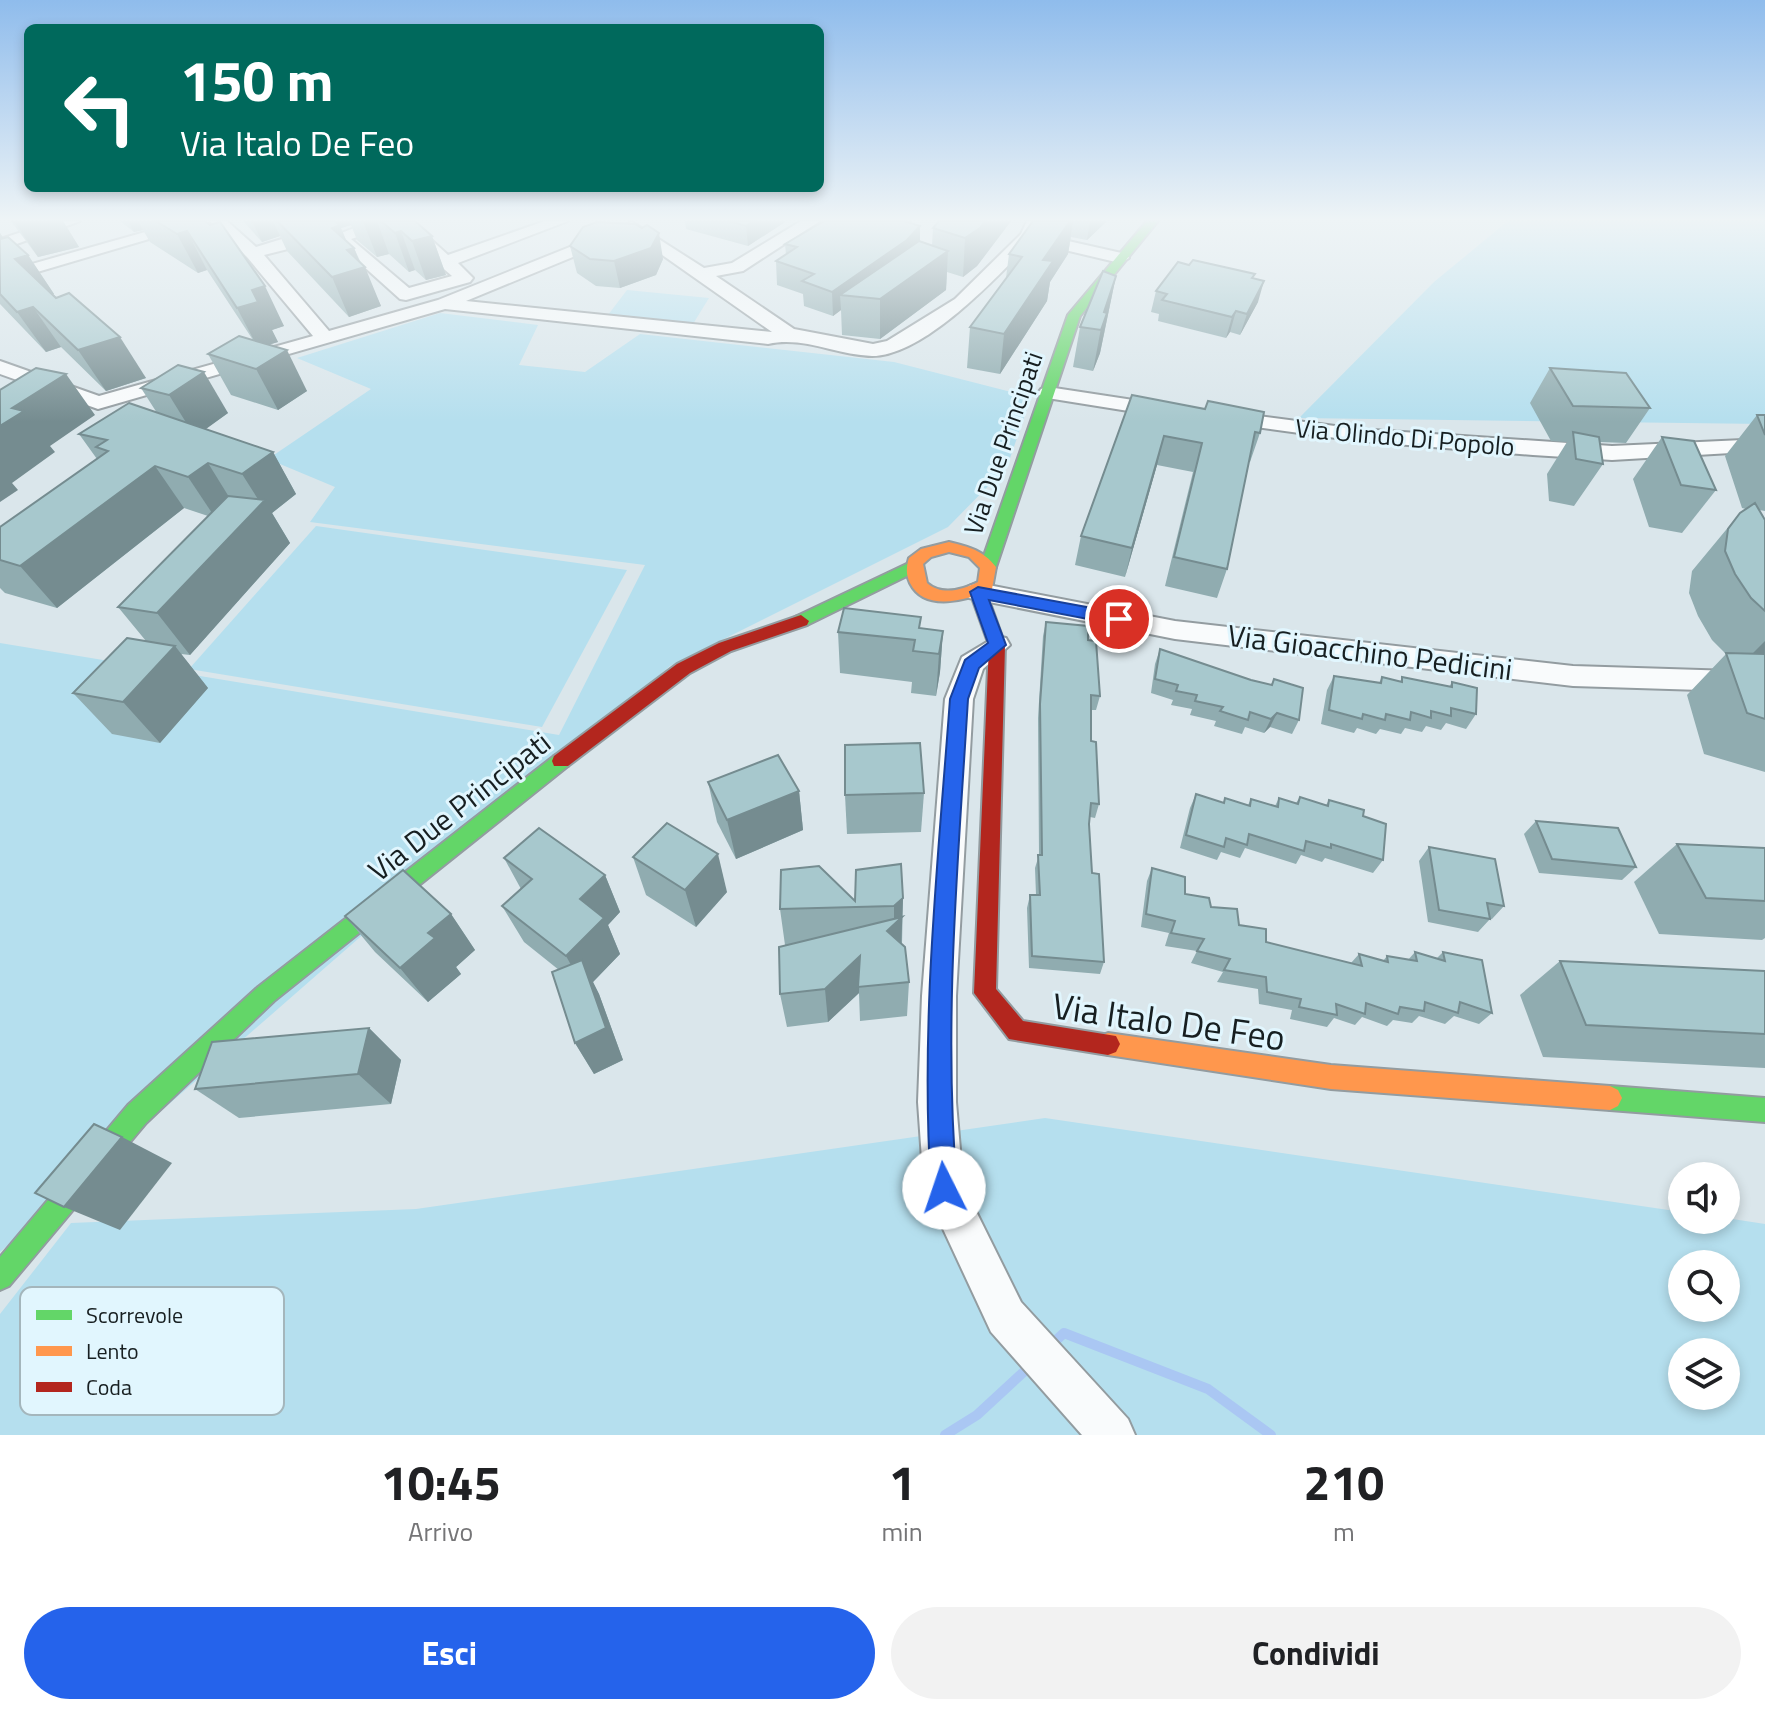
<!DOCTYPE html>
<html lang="it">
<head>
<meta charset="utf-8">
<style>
  :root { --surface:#fff; --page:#f2f2f2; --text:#202124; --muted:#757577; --accent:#2563eb }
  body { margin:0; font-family:"Titillium Web",sans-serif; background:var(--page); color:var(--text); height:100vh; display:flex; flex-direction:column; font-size:30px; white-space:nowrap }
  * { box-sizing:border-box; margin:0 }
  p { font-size:26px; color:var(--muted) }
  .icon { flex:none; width:44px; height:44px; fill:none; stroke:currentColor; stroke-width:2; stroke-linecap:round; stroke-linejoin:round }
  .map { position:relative; height:1435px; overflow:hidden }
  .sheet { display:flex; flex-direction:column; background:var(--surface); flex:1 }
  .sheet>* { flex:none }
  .hud { position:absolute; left:24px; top:24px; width:800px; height:168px; border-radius:12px; box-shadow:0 4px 12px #0003; background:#00695c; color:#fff; overflow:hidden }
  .buttons { position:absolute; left:1668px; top:1162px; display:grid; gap:16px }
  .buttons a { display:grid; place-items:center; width:72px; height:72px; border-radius:50%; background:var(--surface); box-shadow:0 4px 12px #0003; font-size:40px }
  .pin { position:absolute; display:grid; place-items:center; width:68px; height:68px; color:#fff; margin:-34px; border:4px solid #fff; border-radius:50%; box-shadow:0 2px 8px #0007 }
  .me { position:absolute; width:88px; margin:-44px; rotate:356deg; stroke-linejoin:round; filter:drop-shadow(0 0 6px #0008) }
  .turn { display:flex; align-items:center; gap:28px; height:168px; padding:0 24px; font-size:36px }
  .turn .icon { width:104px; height:104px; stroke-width:2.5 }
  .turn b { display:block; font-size:56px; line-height:68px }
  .eta { display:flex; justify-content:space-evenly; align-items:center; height:136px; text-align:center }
  .eta b { font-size:48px; font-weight:700; line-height:56px }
  .action { display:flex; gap:16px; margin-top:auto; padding:16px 24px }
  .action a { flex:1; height:92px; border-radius:48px; background:var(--accent); color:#fff; font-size:32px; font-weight:700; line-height:92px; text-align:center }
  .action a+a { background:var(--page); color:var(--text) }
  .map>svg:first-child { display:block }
  .green { fill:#b5dfee; fill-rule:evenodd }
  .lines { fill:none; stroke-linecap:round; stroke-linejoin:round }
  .stream { stroke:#aac7f3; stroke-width:10 }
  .street-casing { stroke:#939ca0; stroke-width:4 }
  .fast-casing { stroke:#939ca0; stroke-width:4 }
  .slow-casing { stroke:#939ca0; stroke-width:4 }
  .jam-casing { stroke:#939ca0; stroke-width:4 }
  .street { fill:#f9fbfc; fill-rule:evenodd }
  .fast { fill:#63d668; fill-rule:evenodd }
  .slow { fill:#ff974d; fill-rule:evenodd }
  .jam { fill:#b3261e; fill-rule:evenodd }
  .wall { fill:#90acb0 }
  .shaded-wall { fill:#758c90 }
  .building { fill:#a7c8cd; stroke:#758c90; stroke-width:2 }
  .route { fill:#2563eb; stroke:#184099; stroke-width:2 }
  .labels { text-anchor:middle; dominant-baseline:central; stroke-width:6; stroke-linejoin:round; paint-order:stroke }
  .far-street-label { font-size:26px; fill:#171f21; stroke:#e1f6fe }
  .street-label { font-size:30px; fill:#171f21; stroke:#e1f6fe }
  .near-street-label { font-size:36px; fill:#171f21; stroke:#e1f6fe }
  .key { fill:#e1f6fe; stroke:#a4b6bc; stroke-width:2 }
  .key-label { font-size:22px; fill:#171f21 }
</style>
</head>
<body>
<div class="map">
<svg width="1765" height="1435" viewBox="0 0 1765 1435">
  <rect width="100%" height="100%" fill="#dae6eb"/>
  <g class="green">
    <path d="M1508 221H1765V424L1299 418 1434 282Z"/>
    <path d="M627 290 709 298 693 324 608 315Z"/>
    <path d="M440 313 538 325 519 365 585 372 640 334 894 362 1031 397 1007 467 948 527 670 666 0 1252V643L559 735 645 565 310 522 335 487 268 459 371 389 297 358Z"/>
    <path d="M316 526 627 570 542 727 189 669Z"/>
    <path d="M1045 1118 1682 1212V1220L1726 1218 1765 1224V1435H0V1314L71 1223 416 1209ZM1682 1264H1726V1308H1682ZM1682 1352H1726V1396H1682Z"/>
  </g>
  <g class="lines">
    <g class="stream">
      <path d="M1050 1346 1064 1333 1208 1389 1271 1435"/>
      <path d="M945 1435 977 1415 1030 1366"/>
    </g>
    <defs>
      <g id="street">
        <path d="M56 221H80L0 250V239Z"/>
        <path d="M184 221H227L256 247 308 231 324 232V240L264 255 329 331 438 300 632 222 704 268 732 263 801 221H820L743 271 716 276 794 329 873 344 887 341 955 299 1021 234 1027 221H1043L1037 234 1126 254 1129 258 1120 263 1031 242C997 277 924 356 872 356 836 355 804 336 768 344L445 309 98 409 0 374V361L99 396 313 336 247 257 210 221 0 283V273ZM631 233 772 332 466 301Z"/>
        <path d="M372 221H388L387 224 427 236 448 255 545 221H568L458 263 473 278 470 282 406 300 400 299 331 237ZM378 231 415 244 452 276 409 288 351 239Z"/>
        <path d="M1048 387 1166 405 1176 411 1166 417 1041 397 1038 393 1041 389Z"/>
        <path d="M1227 412 1358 429 1612 446 1765 439V451L1612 460 1533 455 1358 441 1220 422 1217 418Z"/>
        <path d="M978 583 1175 621 1573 666 1765 672V692L1573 686 1175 639 969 598 965 592 969 586Z"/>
        <path d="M997 636 1006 638 1010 645 983 669 973 699 956 996V1102L963 1185 1021 1302 1128 1419 1135 1435H1082L991 1332 924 1188 918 1102 922 996 945 699 962 657Z"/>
      </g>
      <g id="fast">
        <path d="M1147 221H1158L1080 316 996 567 994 571H982L980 567 1068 315Z"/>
        <path d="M913 561 921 566 919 570 807 625H795L793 621 795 617Z"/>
        <path d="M561 754 568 756 570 761 568 766 274 1001 146 1123 9 1286 0 1290V1257L128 1105 258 987 554 756Z"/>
        <path d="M1610 1086 1765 1098V1122L1610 1110 1602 1106 1598 1098 1602 1090Z"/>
      </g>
      <g id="slow">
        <path d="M949 542C969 547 983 550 996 567L992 589C968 600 925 613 910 583 906 575 906 567 909 558L921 549ZM949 552 969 557 980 568 978 582C962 590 942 596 927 583L923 564 931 557Z"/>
        <path d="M1108 1033 1331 1065 1610 1086 1618 1090 1622 1098 1618 1106 1610 1110 1331 1089 1108 1055 1100 1052 1096 1044 1100 1036Z"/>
      </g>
      <g id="jam">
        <path d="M978 587 986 592 1005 645 996 989 1023 1021 1116 1036 1120 1044 1116 1052 1108 1055 1009 1039 974 993 989 645 970 592Z"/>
        <path d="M801 615 809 621 807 625 731 651 690 673 568 766H554L552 761 554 756 677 664 719 643Z"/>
      </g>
    </defs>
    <use href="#street" class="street-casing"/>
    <use href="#fast" class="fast-casing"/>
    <use href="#slow" class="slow-casing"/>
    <use href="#jam" class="jam-casing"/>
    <use href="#street" class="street"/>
    <use href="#fast" class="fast"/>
    <use href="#slow" class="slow"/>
    <use href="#jam" class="jam"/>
  </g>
  <g class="wall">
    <path d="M11 221H63L79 247 38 257Z"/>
    <path d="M120 221H205L284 326 272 330 278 342 268 345 307 391 278 410 231 395 208 354 253 340 207 270 198 273 150 242 143 230 134 232Z"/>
    <path d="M243 221H415L432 236 446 275 426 280 415 270 409 272 389 254 377 257 357 240 351 225 341 228 346 240 354 248 381 306 349 317 287 251 280 236 262 242Z"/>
    <path d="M685 221H785V222L748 246 686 229Z"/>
    <path d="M824 221H913L910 223 920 242 932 246 933 228 939 221H1011L977 266 963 277 947 272 946 290 880 339 842 335 841 310 833 316 804 306 803 294 777 285 776 261 786 255 785 244Z"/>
    <path d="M1033 221H1107L1087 240 1071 237 1068 254 1050 282 1047 301 1000 374 967 368 970 327 1006 278 1009 254Z"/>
    <path d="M0 233 3 238 28 255 54 294H53L146 378 106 391 61 347 46 352 0 304Z"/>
    <path d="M570 246 663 259 656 275 620 288 596 286 577 273Z"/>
    <path d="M1116 276 1100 353 1093 371 1073 367 1080 327Z"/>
    <path d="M1254 279 1258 302 1240 335 1230 332 1226 338 1158 321 1159 314 1151 312 1156 291Z"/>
    <path d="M178 365 228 413 205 429 273 452 296 494 272 513 290 543 190 655 181 654 208 688 160 743 112 734 73 693 146 641 118 607 208 516 184 508 57 608 5 593 0 588V527L97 459 79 434 157 413 141 388Z"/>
    <path d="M1550 368 1650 408 1626 443 1599 442 1603 464 1574 506 1549 501 1547 474 1567 442 1551 441 1530 403Z"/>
    <path d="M1132 395 1260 433 1250 462 1249 461 1227 569 1217 598 1165 586 1193 472 1157 465 1125 577 1075 565 1081 536Z"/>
    <path d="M1757 415H1765V511L1759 510 1765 520V772L1704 754 1687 695 1726 654 1712 640 1698 616 1689 593 1692 571 1740 513 1746 509 1742 508 1725 456Z"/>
    <path d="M1662 437 1716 490 1682 533 1649 527 1633 479Z"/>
    <path d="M1046 622 1088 640 1100 696 1096 710H1091V741L1099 804 1095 818 1090 817 1089 824 1092 873 1104 962 1100 974 1029 968 1027 908 1030 895H1036L1035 868 1039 855 1038 718 1043 636Z"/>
    <path d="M921 628 943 631 940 672 936 696 911 693 912 682 840 673 838 632Z"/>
    <path d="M1160 649 1251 680 1271 685 1274 679 1299 720 1292 734 1270 727 1264 733 1245 727 1242 734 1214 726 1216 721 1190 715 1192 709 1171 705 1173 700 1151 693 1155 664Z"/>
    <path d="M1334 676 1379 683 1382 677 1400 682 1402 677 1449 687 1452 682 1476 714 1466 729 1446 723 1441 730 1426 726 1422 732 1405 728 1401 734 1380 729 1376 734 1357 728 1354 733 1321 724 1327 690Z"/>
    <path d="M708 782 799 791 803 830 736 859 717 822Z"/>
    <path d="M924 793 921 832 847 834 845 795Z"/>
    <path d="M1196 794 1223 803 1225 798 1248 805 1251 799 1275 806 1279 798 1296 803 1300 797 1326 805 1329 800 1363 816 1383 860 1373 873 1325 858 1322 862 1301 855 1296 864 1245 848 1240 858 1221 852 1217 860 1180 848 1190 808Z"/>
    <path d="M1536 821 1636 867 1622 880 1539 873 1524 834Z"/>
    <path d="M1677 844 1765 848V938L1762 940 1659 934 1634 882Z"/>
    <path d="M1429 847 1504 906 1492 919H1490L1478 932 1428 922 1419 861Z"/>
    <path d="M633 857 727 892 696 927 646 895Z"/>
    <path d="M504 858 605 875 620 912 608 925 620 954 593 982 599 994 623 1060 594 1074 575 1043 559 970 524 942 502 906 521 889Z"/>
    <path d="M1152 868 1185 894 1211 907 1266 942 1351 963 1359 954 1383 961 1387 956 1408 960 1415 952 1437 958 1443 952 1492 1013 1479 1024 1454 1016 1445 1024 1419 1016 1412 1023 1393 1020 1387 1026 1362 1017 1355 1025 1334 1018 1327 1027 1290 1019 1292 1010 1259 1004 1258 989 1217 982 1223 972 1191 963 1197 951 1165 946 1169 933 1141 927 1147 881Z"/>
    <path d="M903 898 902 944 909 982 907 1016 860 1021 859 993 828 1022 787 1027 780 994 785 945 780 909 855 901Z"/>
    <path d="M451 914 475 950 456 967 461 974 428 1002 375 952 345 916Z"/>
    <path d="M1560 961 1765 971V1068L1543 1057 1520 995Z"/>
    <path d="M369 1028 401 1060 391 1104 239 1118 195 1089Z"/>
  </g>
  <g class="shaded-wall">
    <path d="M14 221H63L79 247 38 257Z"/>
    <path d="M128 221H138L143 230 134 232Z"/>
    <path d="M252 221H273L280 236 262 242Z"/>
    <path d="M334 221H349L351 225 341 228 350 250 354 248 362 268 365 267 381 306 349 317 332 277V228Z"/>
    <path d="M363 221H377L389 254 377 257Z"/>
    <path d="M753 221H785V222L748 246 746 226Z"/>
    <path d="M985 221H1011L977 266 963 277 965 238Z"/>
    <path d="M1070 221H1073L1068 254 1050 282 1047 301 1000 374 1004 334 1043 260Z"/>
    <path d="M1090 221H1107L1087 240Z"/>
    <path d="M920 226V249L840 295 841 310 833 316 832 292Z"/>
    <path d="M187 231 207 270 198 273 177 234Z"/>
    <path d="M401 231 415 270 409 272 395 233Z"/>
    <path d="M0 233 17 258 28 255 54 294 42 298 0 270Z"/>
    <path d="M659 233 663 259 656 275 620 288 614 261Z"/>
    <path d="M432 236 446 275 426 280 412 241Z"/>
    <path d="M948 251 946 290 880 339V299Z"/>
    <path d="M1116 276 1100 353 1093 371 1104 312Z"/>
    <path d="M1264 281 1258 302 1240 335 1247 314Z"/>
    <path d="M265 286 284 326 272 330 278 342 258 348 237 308 252 290Z"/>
    <path d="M33 307 61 347 46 352 17 312Z"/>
    <path d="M1236 311 1230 332 1226 338 1232 317Z"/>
    <path d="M120 337 146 378 106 391 78 350Z"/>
    <path d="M287 350 307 391 278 410 256 369Z"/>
    <path d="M204 372 228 413 195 437 169 395Z"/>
    <path d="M66 374 95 415 50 446 55 452 12 483 18 490 0 502V426L12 408Z"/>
    <path d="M1164 436 1157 465 1125 577 1132 548Z"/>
    <path d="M273 452 296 494 272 513 290 543 190 655 157 613 261 504 242 474Z"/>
    <path d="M208 463 234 505 216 519 188 477Z"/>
    <path d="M155 466 184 508 57 608 20 566Z"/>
    <path d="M943 631 940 672 936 696 939 654Z"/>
    <path d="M1765 641V661L1739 667Z"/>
    <path d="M175 646 208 688 160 743 123 702Z"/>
    <path d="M1277 713 1270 727 1264 733 1271 719Z"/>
    <path d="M799 791 803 830 736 859 727 820Z"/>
    <path d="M718 854 727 892 696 927 685 890Z"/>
    <path d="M605 875 620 912 608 925 620 954 593 982 599 994 623 1060 594 1074 575 1043 585 990 566 956 580 899Z"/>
    <path d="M903 898 901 952 887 931 894 925V906Z"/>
    <path d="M451 914 475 950 456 967 461 974 428 1002 400 968 428 933Z"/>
    <path d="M860 956 859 993 828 1022 825 989Z"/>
    <path d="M369 1028 401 1060 391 1104 358 1074Z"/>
    <path d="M122 1137 172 1163 120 1230 64 1207Z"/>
  </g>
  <g class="building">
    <path d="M156 221H205L210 225 220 222 265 286 252 290 258 302 237 308 187 231 177 234Z"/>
    <path d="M277 221H334L340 225 332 228 354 248 347 250 365 267 332 277Z"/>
    <path d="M381 221H415L432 236 412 241 401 231 395 233Z"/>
    <path d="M729 221H753L746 226Z"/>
    <path d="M824 221H904L920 226 907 240 832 292 802 281 814 274 776 261 797 247 785 244Z"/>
    <path d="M939 221H985L980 228 965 238 933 228Z"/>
    <path d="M1033 221H1070L1043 260 1053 261 1004 334 970 327 1022 257 1009 254Z"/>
    <path d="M597 222 635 224 642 228 647 225 659 233 651 248 614 261 590 259 570 246 583 227Z"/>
    <path d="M8 237 28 255 15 259 56 298 69 293 120 337 78 350 33 307 17 312 0 294V239Z"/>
    <path d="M919 241 948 251 880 299 840 295Z"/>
    <path d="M1193 260 1255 274 1252 278 1264 281 1247 314 1236 311 1232 317 1162 300 1167 294 1156 291 1178 262 1189 265Z"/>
    <path d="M1103 271 1116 276 1104 312 1107 313 1101 330 1080 327Z"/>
    <path d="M239 336 287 350 256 369 208 354Z"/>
    <path d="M178 365 204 372 169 395 141 388Z"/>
    <path d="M36 368 66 374 12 408 24 411 0 426V390Z"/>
    <path d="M1550 368 1626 373 1650 408 1573 406Z"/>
    <path d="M1132 395 1205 409 1208 401 1264 412 1260 433 1255 432 1227 569 1174 557 1202 443 1164 436 1132 548 1081 536Z"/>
    <path d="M129 403 273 452 242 474 208 463 188 477 155 466 20 566 0 560V527L108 451 96 447 107 440 79 434Z"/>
    <path d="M1757 415H1765V435Z"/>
    <path d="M1573 432 1599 437 1603 464 1576 459Z"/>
    <path d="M1662 437 1694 441 1716 490 1681 485Z"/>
    <path d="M228 496 265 500 157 613 118 607Z"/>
    <path d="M1755 503 1765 520V611L1751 598 1735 574 1725 551 1728 529 1740 513Z"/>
    <path d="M844 608 921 617 919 628 943 631 939 654 913 651 915 640 838 632Z"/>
    <path d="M1046 622 1088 626V640L1096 641 1100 696 1091 695V741L1096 742 1099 804 1091 803 1089 824 1092 873 1099 874 1104 962 1032 956 1030 895H1040L1038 855H1042L1040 704Z"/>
    <path d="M127 638 175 646 123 702 73 693Z"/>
    <path d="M1160 649 1251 680 1272 685 1274 679 1303 688 1299 720 1277 713 1271 719 1250 712 1248 720 1220 711 1223 707 1195 701 1197 695 1176 691 1178 685 1155 679Z"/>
    <path d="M1726 653 1765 654V719L1747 713Z"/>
    <path d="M1334 676 1381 683 1382 677 1402 682V677L1452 687V682L1477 688 1476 714 1451 708V716L1431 711V718L1411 712 1410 720 1386 714 1385 720 1363 714 1362 719 1329 710Z"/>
    <path d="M920 743 924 793 845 795V745Z"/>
    <path d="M778 755 799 791 727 820 708 782Z"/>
    <path d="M1196 794 1224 803 1225 798 1250 806 1251 799 1278 807 1279 798 1298 804 1300 797 1328 806 1329 800 1364 810 1363 816 1386 824 1383 860 1331 844V848L1306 841 1304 851 1249 834 1247 845 1226 838 1224 847 1186 835Z"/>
    <path d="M1536 821 1618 828 1636 867 1552 859Z"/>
    <path d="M667 823 718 854 685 890 633 857Z"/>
    <path d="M539 828 605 875 580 899 604 918 566 956 502 906 532 879 504 858Z"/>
    <path d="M1677 844 1765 848V901L1706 898Z"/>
    <path d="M1429 847 1495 859 1504 906 1487 903 1490 919 1439 910Z"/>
    <path d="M901 864 903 898 894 906 780 909 781 870 819 866 855 901 856 870Z"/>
    <path d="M1152 868 1185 877V894L1209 898 1211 907 1237 909 1239 925 1266 929V942L1362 966 1359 954 1388 962 1387 956 1417 961 1415 952 1445 961 1443 952 1482 960 1492 1013 1460 1002 1458 1013 1425 1002 1424 1011 1400 1007 1398 1014 1366 1003 1365 1014 1336 1004 1337 1015 1299 1007 1301 999 1267 992 1266 977 1224 970 1230 959 1197 951 1204 939 1171 933 1175 921 1146 914Z"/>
    <path d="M403 870 451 914 428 933 435 938 400 968 345 916Z"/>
    <path d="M902 917 887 931 905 947 909 982 858 987 860 956 825 989 780 994 779 947Z"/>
    <path d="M582 960 606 1028 575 1043 552 972Z"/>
    <path d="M1560 961 1765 971V1034L1586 1025Z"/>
    <path d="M369 1028 358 1074 195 1089 212 1042Z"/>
    <path d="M94 1124 122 1137 64 1207 35 1193Z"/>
  </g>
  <linearGradient id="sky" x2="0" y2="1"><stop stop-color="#8fbcec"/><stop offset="0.52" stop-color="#eef4f6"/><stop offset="1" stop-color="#eef4f6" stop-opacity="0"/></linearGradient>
  <rect width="1765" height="422" fill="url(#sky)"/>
  <path class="route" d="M978 587 1119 613 1127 619 1119 625 989 600 1006 645 979 668 968 699C958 862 943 1025 957 1188L953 1197 944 1201 935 1197 931 1188C920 1025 938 862 950 699L965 660 988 643 970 592Z"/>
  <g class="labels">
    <g class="far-street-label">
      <text transform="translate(1405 437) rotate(5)">Via Olindo Di Popolo</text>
      <text transform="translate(1003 443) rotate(-71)">Via Due Principati</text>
    </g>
    <g class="street-label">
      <text transform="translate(1370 652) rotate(7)">Via Gioacchino Pedicini</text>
      <text transform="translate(459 806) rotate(-38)">Via Due Principati</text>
    </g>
    <g class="near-street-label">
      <text transform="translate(1169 1021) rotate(8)">Via Italo De Feo</text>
    </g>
  </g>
  <rect x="20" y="1287" width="264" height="128" rx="12" class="key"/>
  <rect x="36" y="1310" width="36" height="10" fill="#63d668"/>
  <rect x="36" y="1346" width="36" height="10" fill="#ff974d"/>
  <rect x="36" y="1382" width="36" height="10" fill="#b3261e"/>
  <g class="key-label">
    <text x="86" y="1323">Scorrevole</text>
    <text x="86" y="1359">Lento</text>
    <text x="86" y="1395">Coda</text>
  </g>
</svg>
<div class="buttons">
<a><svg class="icon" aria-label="sound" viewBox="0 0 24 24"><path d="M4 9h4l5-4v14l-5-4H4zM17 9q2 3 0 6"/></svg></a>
<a><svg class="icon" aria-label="search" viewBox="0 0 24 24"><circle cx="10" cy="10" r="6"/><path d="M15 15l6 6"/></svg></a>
<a><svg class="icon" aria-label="layers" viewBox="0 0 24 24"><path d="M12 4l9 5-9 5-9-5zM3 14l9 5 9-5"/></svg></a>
</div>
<div class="pin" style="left:1119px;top:619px;background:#d93025"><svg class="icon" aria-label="arrive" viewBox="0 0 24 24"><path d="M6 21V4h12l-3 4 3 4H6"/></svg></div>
<svg class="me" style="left:944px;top:1188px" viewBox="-20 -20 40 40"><circle r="19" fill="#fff"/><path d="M0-13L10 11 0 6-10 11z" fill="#2563eb"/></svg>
<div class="hud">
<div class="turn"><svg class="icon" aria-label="left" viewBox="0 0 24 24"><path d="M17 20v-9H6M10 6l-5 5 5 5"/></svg><div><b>150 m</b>Via Italo De Feo</div></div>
</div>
</div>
<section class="sheet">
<div class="eta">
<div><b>10:45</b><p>Arrivo</p></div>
<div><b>1</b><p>min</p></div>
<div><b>210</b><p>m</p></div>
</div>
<div class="action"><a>Esci</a><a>Condividi</a></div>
</section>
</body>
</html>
